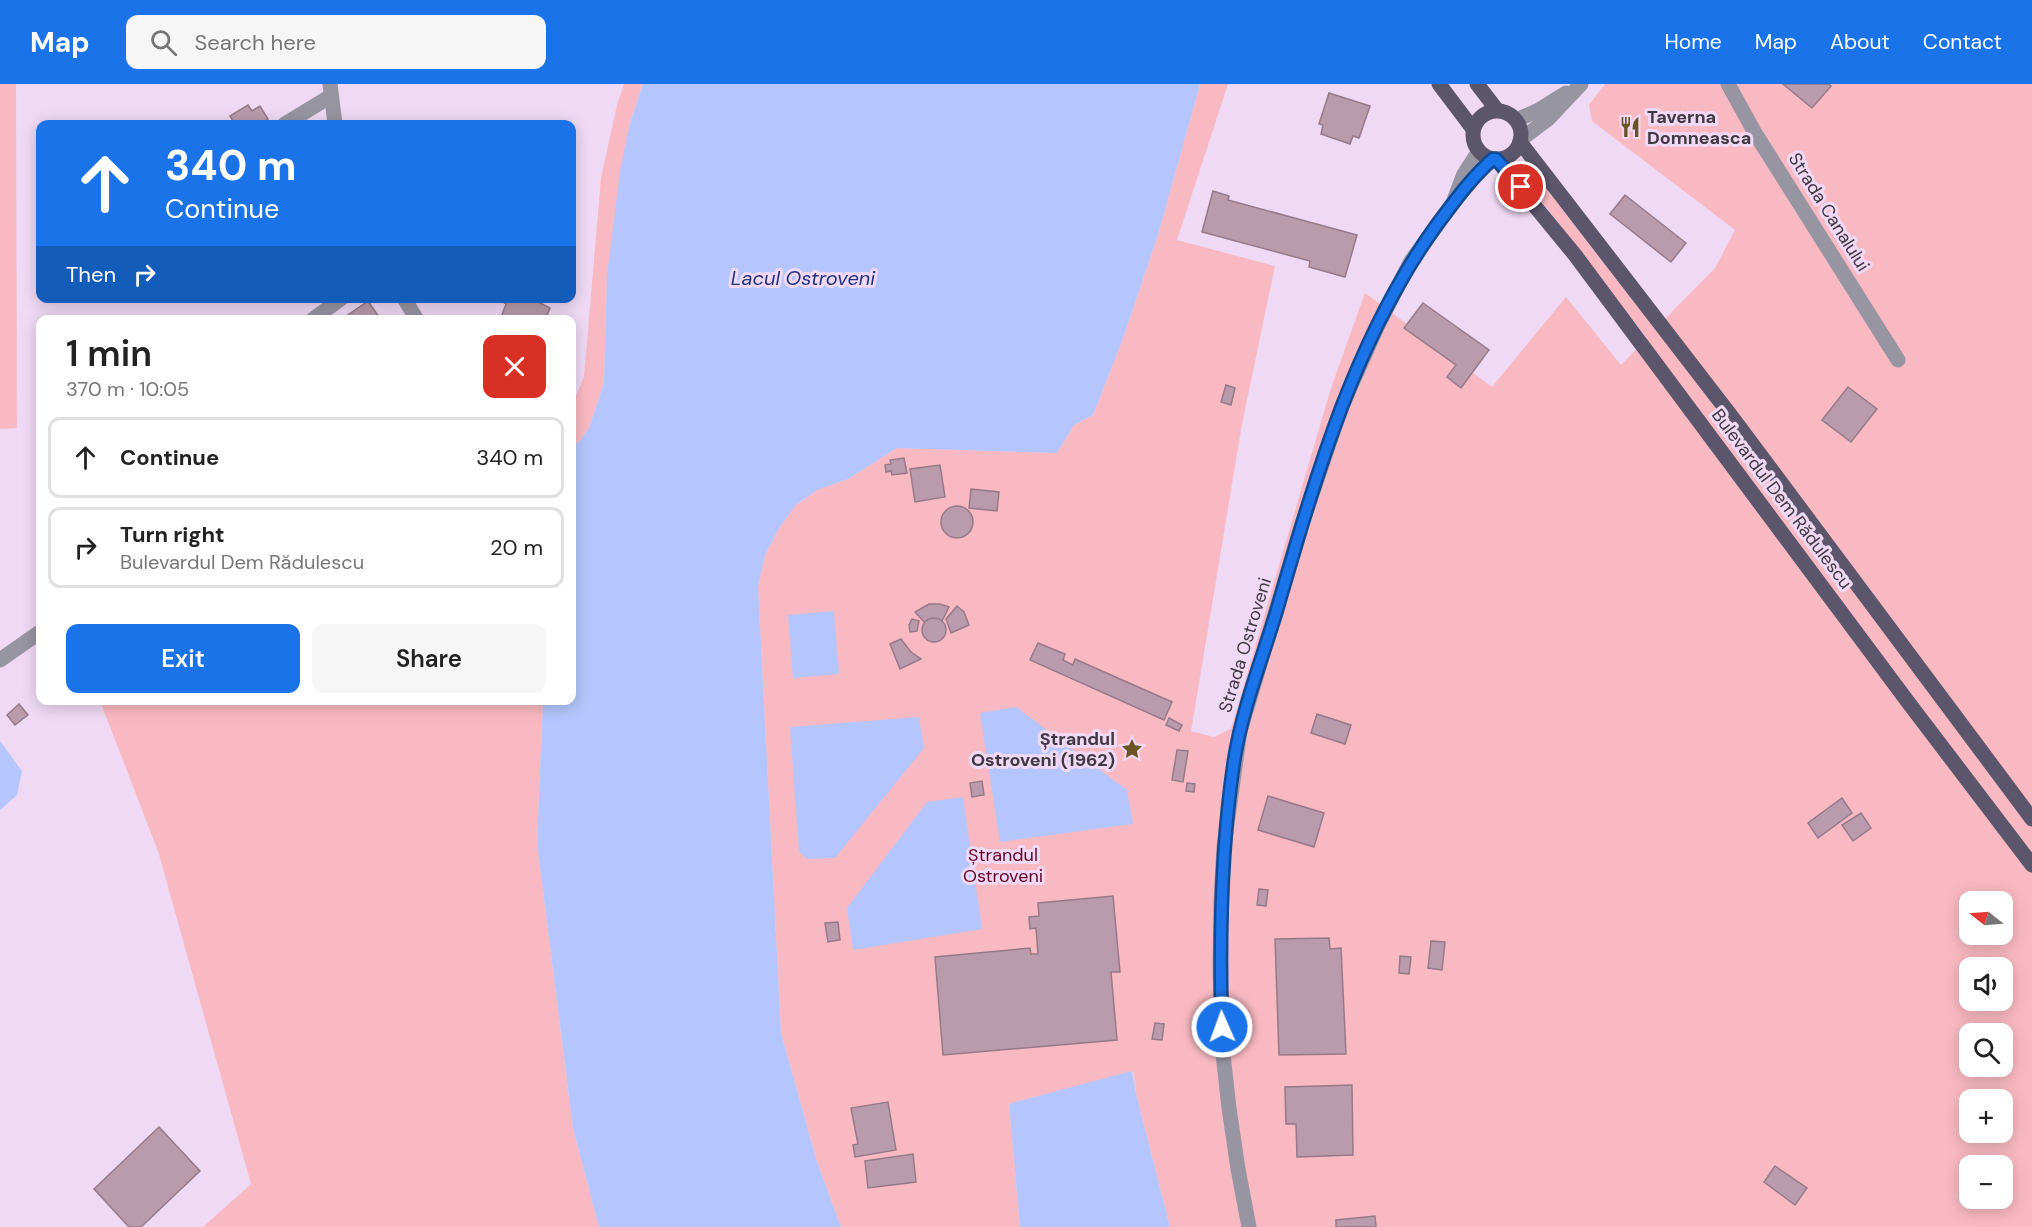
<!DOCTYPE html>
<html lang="en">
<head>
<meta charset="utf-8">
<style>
  :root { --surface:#fff; --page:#f6f6f6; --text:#222; --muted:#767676; --line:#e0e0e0; --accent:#1a73e8 }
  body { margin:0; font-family:"DM Sans",sans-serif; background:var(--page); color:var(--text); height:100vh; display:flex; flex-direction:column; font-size:22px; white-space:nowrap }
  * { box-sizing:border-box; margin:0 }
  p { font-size:20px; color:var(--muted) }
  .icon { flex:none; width:33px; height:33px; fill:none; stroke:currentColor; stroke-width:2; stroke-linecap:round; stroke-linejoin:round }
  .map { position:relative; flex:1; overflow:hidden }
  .details { position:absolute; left:36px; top:231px; width:540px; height:390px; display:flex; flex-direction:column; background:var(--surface); border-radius:12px; box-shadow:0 3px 15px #0003 }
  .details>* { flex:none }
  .top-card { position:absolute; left:36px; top:36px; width:540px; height:183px; border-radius:12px; box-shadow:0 3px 15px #0003; background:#1a73e8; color:#fff; overflow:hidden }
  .needle { width:39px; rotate:287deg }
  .fabs { position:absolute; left:1959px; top:807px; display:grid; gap:12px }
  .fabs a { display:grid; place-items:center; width:54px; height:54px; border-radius:12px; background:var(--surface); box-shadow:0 3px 15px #0003; font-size:30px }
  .pin { position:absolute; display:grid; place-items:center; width:51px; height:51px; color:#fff; margin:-26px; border:3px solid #fff; border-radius:50%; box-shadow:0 2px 6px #0007 }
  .me { position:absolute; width:66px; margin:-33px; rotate:358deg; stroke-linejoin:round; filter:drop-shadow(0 0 4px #0008) }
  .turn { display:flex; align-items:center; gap:21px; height:126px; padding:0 30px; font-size:27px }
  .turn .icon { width:78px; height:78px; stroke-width:2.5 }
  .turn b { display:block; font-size:42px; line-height:51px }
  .then { display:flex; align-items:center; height:57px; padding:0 30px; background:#0003; gap:12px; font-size:22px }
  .round { display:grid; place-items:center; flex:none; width:63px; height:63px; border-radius:12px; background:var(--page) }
  .overview { display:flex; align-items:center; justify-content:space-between; height:102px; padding:0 30px }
  h1 { font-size:36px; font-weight:600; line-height:45px }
  .button { display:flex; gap:12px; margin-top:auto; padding:12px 30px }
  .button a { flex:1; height:69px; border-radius:12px; background:var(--accent); color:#fff; font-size:24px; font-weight:600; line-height:69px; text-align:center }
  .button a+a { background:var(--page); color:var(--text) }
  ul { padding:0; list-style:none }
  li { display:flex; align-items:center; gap:18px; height:81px; margin:0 12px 9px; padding:0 18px; border:3px solid var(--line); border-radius:12px }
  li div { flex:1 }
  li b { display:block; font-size:22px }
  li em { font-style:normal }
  header { display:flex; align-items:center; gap:36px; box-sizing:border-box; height:84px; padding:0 30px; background:var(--accent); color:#fff }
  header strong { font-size:28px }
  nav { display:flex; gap:33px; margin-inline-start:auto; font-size:21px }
  .search { width:420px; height:54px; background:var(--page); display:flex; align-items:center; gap:15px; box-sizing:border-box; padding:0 21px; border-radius:12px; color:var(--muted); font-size:22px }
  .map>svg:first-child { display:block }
  .green { fill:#f9b9c2; fill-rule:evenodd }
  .water { fill:#b4c6fd }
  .building { fill:#b99bab; stroke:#977a8a; stroke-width:1.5 }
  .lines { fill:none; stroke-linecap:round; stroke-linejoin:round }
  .minor { stroke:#9795a2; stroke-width:15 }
  .major { stroke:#5b566c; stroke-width:15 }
  .route-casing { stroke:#114b97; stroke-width:15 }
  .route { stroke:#1a73e8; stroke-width:10 }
  .labels { text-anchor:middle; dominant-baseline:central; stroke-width:6; stroke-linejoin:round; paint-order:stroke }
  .poi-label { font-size:18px; font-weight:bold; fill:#403842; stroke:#efd9f4; text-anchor:start }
  .street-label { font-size:18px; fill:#403842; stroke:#efd9f4 }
  .park-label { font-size:18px; fill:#630024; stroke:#efd9f4 }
  .water-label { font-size:20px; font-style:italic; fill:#24337f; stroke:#efd9f4 }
</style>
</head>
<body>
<header>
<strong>Map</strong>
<div class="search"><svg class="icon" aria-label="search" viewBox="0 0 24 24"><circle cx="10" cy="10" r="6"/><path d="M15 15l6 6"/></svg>Search here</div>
<nav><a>Home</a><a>Map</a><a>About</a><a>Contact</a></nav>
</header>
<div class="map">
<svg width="2032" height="1143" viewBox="0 0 2032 1143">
  <rect width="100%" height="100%" fill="#efd9f4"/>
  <g class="green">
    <path d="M0 0H16L17 344 0 345Z"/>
    <path d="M624 0H643L630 39 607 191 604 299 589 344 579 358 572 361V321L584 293 601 94 617 21Z"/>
    <path d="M1200 0H1228L1177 156 1275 182 1242 340 1191 647 1214 653 1231 645 1331 304 1365 209 1492 303 1566 213 1621 281 1647 254 1519 88 1527 80 1655 245 1715 184 1735 146 1592 37 1589 21 1605 0H2032V1143H1170L1137 1014 1133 988 1009 1020 1020 1143H841L817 1078 781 949 758 503 765 471 779 444 796 421 817 406 848 395 897 364 1057 369 1074 341 1093 331 1122 257 1158 151ZM1970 818H2002V850H1970ZM1970 884H2002V916H1970ZM1970 950H2002V982H1970ZM1970 1016H2002V1048H1970ZM1970 1082H2002V1114H1970Z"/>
    <path d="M100 617H543L537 759 573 1044 599 1143H203L251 1100 158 767Z"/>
  </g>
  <g class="water">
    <path d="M643 0H1200L1158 151 1122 257 1093 331 1074 341 1057 369 897 364 848 395 817 406 796 421 779 444 765 471 758 503 781 949 817 1078 841 1143H599L573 1044 537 759 543 617 572 616V361L579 358 589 344 604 299 607 191 620 87 630 39Z"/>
    <path d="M834 527 839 590 793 594 788 531Z"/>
    <path d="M1016 623 1127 706 1133 740 1000 758 980 629Z"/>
    <path d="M919 633 924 664 835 774 807 775 799 767 790 643Z"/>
    <path d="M0 657 22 687 17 711 0 726Z"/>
    <path d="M963 713 982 845 853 866 847 824 927 718Z"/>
    <path d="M1132 987 1137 1014 1170 1143H1020L1009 1020Z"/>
  </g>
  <g class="building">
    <path d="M1783 0H1829L1831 2 1812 24Z"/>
    <path d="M1329 9 1370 22 1359 54 1353 52 1350 60 1321 50 1323 41 1319 40Z"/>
    <path d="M248 21 252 27 260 22 268 35 260 40H235L230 32Z"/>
    <path d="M1213 107 1229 112 1228 116 1357 151 1345 193 1309 183 1310 177 1202 148Z"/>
    <path d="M1625 111 1686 159 1671 178 1610 130Z"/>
    <path d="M497 214H531L550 224 545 236H500L506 220Z"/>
    <path d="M368 217 381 236 342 235Z"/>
    <path d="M1423 219 1489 266 1461 304 1447 293 1456 281 1404 244Z"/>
    <path d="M1226 301 1235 304 1231 321 1221 318Z"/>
    <path d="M1848 303 1877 325 1851 358 1822 336Z"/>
    <path d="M904 374 907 389 892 391 891 387 886 388 885 381 891 380 890 376Z"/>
    <path d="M940 381 945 413 915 418 910 385Z"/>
    <path d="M971 405 999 408 997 427 969 424Z"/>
    <circle cx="957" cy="438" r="16"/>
    <path d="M929 520H940L949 523 942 537 931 535 925 539 915 528Z"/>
    <path d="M957 522 964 528 969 541 951 549 946 535Z"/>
    <circle cx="934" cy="546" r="12"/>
    <path d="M912 535 919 537 917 547 910 548 909 541Z"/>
    <path d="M901 555 911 568 921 575 900 585 890 560Z"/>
    <path d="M1038 559 1065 570 1063 576 1073 581 1075 575 1172 618 1164 636 1030 576Z"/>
    <path d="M19 620 28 631 15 641 7 631Z"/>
    <path d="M1317 630 1351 641 1345 660 1311 649Z"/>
    <path d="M1169 634 1182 641 1179 647 1166 641Z"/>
    <path d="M1177 666 1188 667 1183 698 1172 696Z"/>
    <path d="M982 697 984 711 972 713 970 699Z"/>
    <path d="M1187 699 1195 700 1194 708 1186 707Z"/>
    <path d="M1268 712 1324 729 1314 763 1258 746Z"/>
    <path d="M1842 714 1852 729 1818 754 1808 739Z"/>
    <path d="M1861 729 1871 744 1853 757 1842 741Z"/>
    <path d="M1259 805 1268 806 1266 822 1257 821Z"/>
    <path d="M1113 812 1120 888H1111L1117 956 943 971 935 873 1030 864 1031 870H1038L1036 844 1030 845 1029 833 1039 832 1038 819Z"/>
    <path d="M838 838 840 856 828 858 825 839Z"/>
    <path d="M1329 854 1330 865 1341 864 1346 970 1279 971 1275 855Z"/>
    <path d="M1431 857 1445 858 1442 886 1428 884Z"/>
    <path d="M1400 872 1411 873 1409 890 1399 889Z"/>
    <path d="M1155 939 1164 940 1162 956 1152 955Z"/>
    <path d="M1352 1001 1353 1071 1297 1073 1296 1040H1286L1285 1003Z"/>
    <path d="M888 1018 896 1066 855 1073 853 1061 858 1060 851 1024Z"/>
    <path d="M159 1043 200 1087 141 1143H129L94 1105Z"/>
    <path d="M913 1070 916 1098 868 1104 865 1077Z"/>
    <path d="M1775 1082 1807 1104 1795 1121 1764 1098Z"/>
    <path d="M1375 1132 1376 1143H1336V1136Z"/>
  </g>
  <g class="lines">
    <g class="minor">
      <path d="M330 0 335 40"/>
      <path d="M1728 0 1755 49 1898 276"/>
      <path d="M1516 36 1537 27 1566 9"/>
      <path d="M285 40 331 12"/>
      <path d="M1520 56 1548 35 1581 0"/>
      <path d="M1464 105 1476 90 1493 75"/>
      <path d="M404 214 417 236"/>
      <path d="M312 236 342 214"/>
      <path d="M0 576 40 548"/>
      <path d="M1249 1143 1238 1085 1229 1024 1222 961 1220 888 1221 817 1224 762 1240 647 1301 443 1341 324 1378 241 1411 177 1453 119 1464 90 1479 67"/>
    </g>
    <g class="major">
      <path d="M1439 0 1473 45"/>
      <path d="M1477 0 1497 26"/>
      <circle cx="1497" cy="51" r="24"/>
      <path d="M1520 58 1732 333 2032 735"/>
      <path d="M1496 75 1575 171 1908 618 2032 781"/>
    </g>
  </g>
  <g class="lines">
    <defs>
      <path id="route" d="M1222 943C1219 854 1221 765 1234 677 1242 626 1261 578 1276 529 1315 395 1354 256 1436 142 1454 118 1471 94 1493 75H1496L1521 103"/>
    </defs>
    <use href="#route" class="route-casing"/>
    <use href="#route" class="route"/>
  </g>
  <defs>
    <symbol id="restaurant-bare" viewBox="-9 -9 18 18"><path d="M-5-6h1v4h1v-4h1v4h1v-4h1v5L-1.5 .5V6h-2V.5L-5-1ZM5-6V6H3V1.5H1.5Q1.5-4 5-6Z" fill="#6b5424" stroke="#efd9f4" stroke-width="2.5" paint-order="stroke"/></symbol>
    <symbol id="sight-bare" viewBox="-9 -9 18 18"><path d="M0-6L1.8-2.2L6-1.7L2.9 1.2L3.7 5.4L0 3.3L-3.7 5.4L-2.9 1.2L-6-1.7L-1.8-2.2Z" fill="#6b5424" stroke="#efd9f4" stroke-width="2.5" paint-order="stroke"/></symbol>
  </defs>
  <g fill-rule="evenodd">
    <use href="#restaurant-bare" x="1615" y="28" width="30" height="30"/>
    <use href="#sight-bare" x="1117" y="650" width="30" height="30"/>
  </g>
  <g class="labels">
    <g class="poi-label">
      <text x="1647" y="33">Taverna<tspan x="1647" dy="21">Domneasca</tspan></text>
      <text x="1115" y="655" text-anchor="end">Ștrandul<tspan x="1115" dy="21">Ostroveni (1962)</tspan></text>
    </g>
    <g class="street-label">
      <text transform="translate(1829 128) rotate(58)">Strada Canalului</text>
      <text transform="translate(1782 415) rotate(53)">Bulevardul Dem Rădulescu</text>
      <text transform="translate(1245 561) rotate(-73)">Strada Ostroveni</text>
    </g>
    <g class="park-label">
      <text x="1003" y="771">Ștrandul<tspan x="1003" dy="21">Ostroveni</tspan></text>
    </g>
    <g class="water-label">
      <text x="803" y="194">Lacul Ostroveni</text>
    </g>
  </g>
</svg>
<div class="fabs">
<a><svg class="needle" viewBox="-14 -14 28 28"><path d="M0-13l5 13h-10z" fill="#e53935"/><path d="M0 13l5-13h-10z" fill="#767676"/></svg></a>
<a><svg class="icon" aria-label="sound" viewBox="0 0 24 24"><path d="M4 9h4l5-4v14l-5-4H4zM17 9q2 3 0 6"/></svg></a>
<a><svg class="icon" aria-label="search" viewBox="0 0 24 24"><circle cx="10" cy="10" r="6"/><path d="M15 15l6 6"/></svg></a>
<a>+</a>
<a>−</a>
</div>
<div class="pin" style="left:1521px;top:103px;background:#d93025"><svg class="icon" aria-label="arrive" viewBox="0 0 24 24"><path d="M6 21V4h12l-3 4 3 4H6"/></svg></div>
<svg class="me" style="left:1222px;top:943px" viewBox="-20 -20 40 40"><circle r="17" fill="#1a73e8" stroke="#fff" stroke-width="3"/><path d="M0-11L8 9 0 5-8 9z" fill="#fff"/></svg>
<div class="top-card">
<div class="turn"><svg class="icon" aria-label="ahead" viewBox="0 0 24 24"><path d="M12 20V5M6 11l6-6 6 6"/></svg><div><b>340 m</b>Continue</div></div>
<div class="then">Then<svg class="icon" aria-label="right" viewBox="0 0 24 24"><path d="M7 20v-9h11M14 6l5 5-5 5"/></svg></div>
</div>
<section class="details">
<div class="overview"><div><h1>1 min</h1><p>370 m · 10:05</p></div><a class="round" style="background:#d93025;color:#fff"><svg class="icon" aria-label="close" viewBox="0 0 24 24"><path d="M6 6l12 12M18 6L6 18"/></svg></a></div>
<ul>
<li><svg class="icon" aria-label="ahead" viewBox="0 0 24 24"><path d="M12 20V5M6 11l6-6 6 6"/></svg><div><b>Continue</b></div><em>340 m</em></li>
<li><svg class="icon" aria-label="right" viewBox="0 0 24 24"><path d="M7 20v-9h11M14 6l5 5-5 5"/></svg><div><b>Turn right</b><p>Bulevardul Dem Rădulescu</p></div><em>20 m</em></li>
</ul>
<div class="button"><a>Exit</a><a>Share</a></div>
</section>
</div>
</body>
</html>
